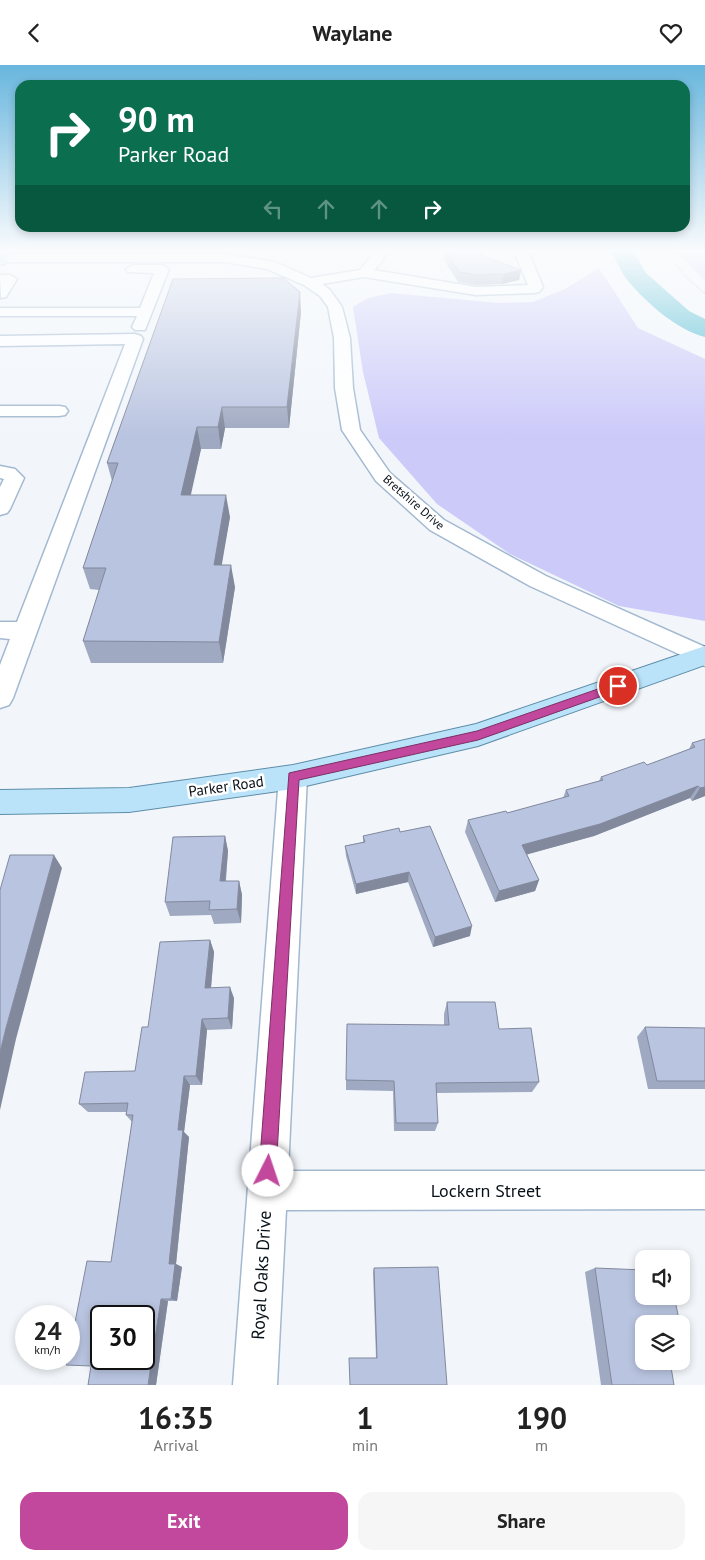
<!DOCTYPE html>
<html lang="en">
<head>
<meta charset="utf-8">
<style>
  :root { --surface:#fff; --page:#f6f6f6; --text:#222; --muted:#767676; --accent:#c1489c }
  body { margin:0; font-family:"PT Sans",sans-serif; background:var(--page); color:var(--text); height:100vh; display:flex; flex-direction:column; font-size:19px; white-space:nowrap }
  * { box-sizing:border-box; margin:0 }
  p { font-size:16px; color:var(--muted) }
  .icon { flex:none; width:28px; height:28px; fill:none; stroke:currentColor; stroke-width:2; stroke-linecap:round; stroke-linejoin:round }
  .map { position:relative; height:1320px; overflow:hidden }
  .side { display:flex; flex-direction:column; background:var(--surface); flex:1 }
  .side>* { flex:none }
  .hud { position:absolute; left:15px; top:15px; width:675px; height:152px; border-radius:15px; box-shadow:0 2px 8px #0003; background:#0b6e4f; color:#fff; overflow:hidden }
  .tools { position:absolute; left:635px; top:1185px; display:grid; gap:10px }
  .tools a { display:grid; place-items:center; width:55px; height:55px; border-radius:10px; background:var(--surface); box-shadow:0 2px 8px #0003; font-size:25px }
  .speed { position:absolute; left:15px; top:1240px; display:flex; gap:10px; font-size:25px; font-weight:700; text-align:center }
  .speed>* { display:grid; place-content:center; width:65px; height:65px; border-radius:50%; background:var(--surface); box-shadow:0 2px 8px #0003; line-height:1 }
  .speed small { font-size:12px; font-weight:400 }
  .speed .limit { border:2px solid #111; border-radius:8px; background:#fff; color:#111 }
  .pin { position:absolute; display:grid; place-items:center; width:42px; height:42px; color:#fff; margin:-21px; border:2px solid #fff; border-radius:50%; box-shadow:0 1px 5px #0007 }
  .me { position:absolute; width:55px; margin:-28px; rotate:4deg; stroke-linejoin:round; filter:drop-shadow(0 0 4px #0008) }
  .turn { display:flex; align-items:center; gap:18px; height:105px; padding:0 20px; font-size:22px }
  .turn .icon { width:65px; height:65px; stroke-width:2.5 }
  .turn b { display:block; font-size:35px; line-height:42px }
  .lanes { display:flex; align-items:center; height:48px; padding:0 20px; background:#0003; justify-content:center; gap:25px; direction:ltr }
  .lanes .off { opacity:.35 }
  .eta { display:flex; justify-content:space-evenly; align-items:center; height:85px; text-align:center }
  .eta b { font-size:30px; font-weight:800; line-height:35px }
  .action { display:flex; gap:10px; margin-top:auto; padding:10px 20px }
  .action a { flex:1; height:58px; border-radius:15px; background:var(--accent); color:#fff; font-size:20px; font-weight:800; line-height:58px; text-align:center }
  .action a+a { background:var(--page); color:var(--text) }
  header { display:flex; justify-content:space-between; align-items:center; height:65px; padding:0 20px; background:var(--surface); font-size:22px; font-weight:800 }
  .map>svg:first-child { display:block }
  .green { fill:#cccaf9 }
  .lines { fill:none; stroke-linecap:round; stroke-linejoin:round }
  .river { fill:#48b8cf; fill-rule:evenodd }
  .minor-casing { stroke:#a3b9d0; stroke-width:3 }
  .major-casing { stroke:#5e8da8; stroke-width:2 }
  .path { stroke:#7a8187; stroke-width:2; stroke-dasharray:0.5 2; stroke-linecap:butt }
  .minor { fill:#fff; fill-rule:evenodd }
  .major { fill:#bae3f9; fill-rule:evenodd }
  .wall { fill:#9fa9c1 }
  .shaded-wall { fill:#82899d }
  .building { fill:#b9c4e0; stroke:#82899d; fill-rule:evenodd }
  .route { fill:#c1489c; stroke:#7d2f65 }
  .labels { text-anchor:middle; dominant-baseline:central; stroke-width:5; stroke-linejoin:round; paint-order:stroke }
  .far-street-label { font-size:12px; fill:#081018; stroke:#fff }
  .street-label { font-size:15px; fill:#081018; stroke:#fff }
  .near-street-label { font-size:18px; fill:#081018; stroke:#fff }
</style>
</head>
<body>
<header><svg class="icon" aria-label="back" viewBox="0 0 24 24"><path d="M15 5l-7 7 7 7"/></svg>Waylane<svg class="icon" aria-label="heart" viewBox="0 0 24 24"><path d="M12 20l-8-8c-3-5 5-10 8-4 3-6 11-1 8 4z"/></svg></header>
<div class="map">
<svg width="705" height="1320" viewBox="0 0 705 1320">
  <rect width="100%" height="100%" fill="#f2f6fb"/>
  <g class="green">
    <path d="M678 186H705V216L679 189Z"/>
    <path d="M599 203 638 263 705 294V556L619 541 510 489 437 439 379 373 363 307 353 242 368 233 391 228 498 238 533 237 565 224Z"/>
  </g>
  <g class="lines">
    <path class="river" d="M611 186H633L646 208 689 246 705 254V272C677 265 648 239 629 217 621 208 617 196 611 186Z"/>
    <defs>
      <g id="minor">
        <path d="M371 186H385L383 195 374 205 476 222 528 220 514 186H528L543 222 539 227 534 228 476 230 364 212 322 219 330 225 342 242 350 273 353 323 360 365 390 408 444 455 546 511 705 582V601L530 521 430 465 376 416 342 365 335 323 334 273 328 242 320 231 304 220 267 204 225 197H0V189H225L275 197 311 213 360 205 369 194Z"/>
        <path d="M133 200H162L169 204 145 265H135L132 262 137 251H0V243H140L154 208 128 207 126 204Z"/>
        <path d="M0 210H10L17 214 6 232 1 233Z"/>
        <path d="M135 269 141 271 143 274 13 633 9 640 0 643V600L10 574 0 573V557H17L125 279 0 281V271Z"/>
        <path d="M0 341H59L65 342 68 346 65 350 59 351H0Z"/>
        <path d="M0 401 15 404 24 413 10 444 7 448 0 450V422L4 414 0 413Z"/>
        <path d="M293 701 303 704 307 712 288 1106H705V1144L286 1145 277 1320H233L279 712 283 704Z"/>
      </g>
      <g id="major">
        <path d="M0 186H14L5 199 0 200Z"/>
        <path d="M705 581V600L478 681 293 724 129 747 0 749V725L129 723 293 700 476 659Z"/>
      </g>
    </defs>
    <use href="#minor" class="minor-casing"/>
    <use href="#major" class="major-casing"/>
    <path class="path" d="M665 186 684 210 705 229"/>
    <use href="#minor" class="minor"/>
    <use href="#major" class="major"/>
  </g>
  <g class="wall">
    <path d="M445 186H480L481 190 521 205 519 215 502 219 476 220 458 217 444 195Z"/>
    <path d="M301 247 289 363H225L221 384H201L190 430 230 452 221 500 235 522 223 598H91L83 576 99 525 90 524 83 503 112 416 107 398Z"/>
    <path d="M705 674V731L692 736 690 733 594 771 527 789 539 815 535 826 495 837 465 767 468 755 507 748 563 733 566 725 599 716 601 712 647 700 689 684 692 678Z"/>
    <path d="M400 767 470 871 433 882 408 817 356 829 346 791 345 781 363 777V771Z"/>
    <path d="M225 771 228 786 226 816H239L242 830 241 858 214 859 211 850 170 851 165 837Z"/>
    <path d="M210 875 214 887 211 923 234 933 232 964 207 965 202 1020H190L184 1067 189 1072 176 1199 182 1202 177 1236H168L156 1320H88L111 1197 132 1057 126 1050V1047H88L79 1039 135 1006 148 962Z"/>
    <path d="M447 937 499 964 539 1017 532 1027 436 1028 438 1058 435 1066H394L393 1026 346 1025V1015L444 960V949Z"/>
    <path d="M645 962 705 963V1024H648L637 972Z"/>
    <path d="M374 1203 447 1320 376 1293 373 1207Z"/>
    <path d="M595 1203 644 1259 674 1320H601L585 1207Z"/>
  </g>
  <g class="shaded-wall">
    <path d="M521 205 519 215 502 219 504 209Z"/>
    <path d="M300 227 301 247 289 363 287 342Z"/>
    <path d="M222 342 225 363 221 384 218 362Z"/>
    <path d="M197 362 201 384 186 452 181 430Z"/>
    <path d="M226 430 230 452 218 522 214 500Z"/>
    <path d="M231 500 235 522 223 598 219 577Z"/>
    <path d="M698 721 690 733 594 771 518 792 522 780Z"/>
    <path d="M705 722V731L692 736 700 723Z"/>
    <path d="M225 771 228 786 224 831 220 816Z"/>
    <path d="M54 790 62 803 16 974 0 1045V987L6 963Z"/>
    <path d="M409 807 408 817 356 829V819Z"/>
    <path d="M539 815 535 826 495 837 499 826Z"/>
    <path d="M239 816 242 830 241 858 237 844Z"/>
    <path d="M472 861 470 871 433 882 435 872Z"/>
    <path d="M210 875 214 887 210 934 205 923Z"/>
    <path d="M230 922 234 933 232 964 228 953Z"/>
    <path d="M202 954 207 965 202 1020 196 1011Z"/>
    <path d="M184 1011 190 1020 184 1067 189 1072 176 1199 182 1202 177 1236 171 1234 169 1199 178 1065Z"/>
    <path d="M161 1234 168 1236 156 1320H148Z"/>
  </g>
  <g class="building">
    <path d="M446 186H480L481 190 521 205 504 209 477 210 459 207Z"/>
    <path d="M283 213 300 227 287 342H222L218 362H197L181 430H226L214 500H231L219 577 83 576 106 503H83L118 398H107L173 214Z"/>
    <path d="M705 674V722L700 723 698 721 600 759 522 780 539 815 499 826 468 755 506 746 507 748 569 731 566 725 603 715 601 712 644 697 647 700 695 682 692 678Z"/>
    <path d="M430 761 472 861 435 872 409 807 356 819 345 781 365 777 363 771 399 763 400 767Z"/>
    <path d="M225 771 220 816H239L237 844 209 845 210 836 165 837 173 772Z"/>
    <path d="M10 790H54L6 963 0 987V825Z"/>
    <path d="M210 875 205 923 230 922 228 953 202 954 196 1011H184L178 1065H183L169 1199H175L171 1234H161L148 1320H88L91 1301 66 1300 68 1294H69V1288L87 1196 111 1197 133 1050H126L128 1038 79 1039 85 1007 135 1006 142 962H148L160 877ZM101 1251H144V1294H101Z"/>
    <path d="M447 937H495L499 964 531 963 539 1017 436 1018 438 1058H396L394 1016 346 1015 347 959 449 960Z"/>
    <path d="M645 962 705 963V1016H657Z"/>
    <path d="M438 1202 447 1320H350L349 1293H377L374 1203Z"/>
    <path d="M595 1203 644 1205V1231H674L680 1259H644V1296H670L674 1320H612Z"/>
    <path d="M681 1265 683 1275H681Z"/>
  </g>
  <linearGradient id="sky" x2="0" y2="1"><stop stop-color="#68b6de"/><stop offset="0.5" stop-color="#f9fbfd"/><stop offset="1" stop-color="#f9fbfd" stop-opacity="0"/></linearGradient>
  <rect width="705" height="371" fill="url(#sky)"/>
  <path class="route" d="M618 617 622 618 623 621 622 624 478 675 299 715 276 1106 273 1112 268 1115 262 1112 259 1106 289 708 477 666Z"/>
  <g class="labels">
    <g class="far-street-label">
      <text transform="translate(414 437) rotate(41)">Bretshire Drive</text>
    </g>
    <g class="street-label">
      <text transform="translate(226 721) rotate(-8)">Parker Road</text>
    </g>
    <g class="near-street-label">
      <text x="486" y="1125">Lockern Street</text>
      <text transform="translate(261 1210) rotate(-87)">Royal Oaks Drive</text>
    </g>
  </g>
</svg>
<div class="tools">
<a><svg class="icon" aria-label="sound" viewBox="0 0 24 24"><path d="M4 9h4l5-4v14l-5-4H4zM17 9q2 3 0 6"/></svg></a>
<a><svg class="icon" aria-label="layers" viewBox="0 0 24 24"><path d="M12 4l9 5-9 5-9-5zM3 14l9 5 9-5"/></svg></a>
</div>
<div class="speed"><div>24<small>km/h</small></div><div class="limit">30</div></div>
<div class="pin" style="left:618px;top:621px;background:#d93025"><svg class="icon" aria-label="arrive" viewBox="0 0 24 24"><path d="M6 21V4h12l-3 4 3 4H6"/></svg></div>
<svg class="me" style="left:268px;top:1106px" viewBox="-20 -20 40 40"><circle r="19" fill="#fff"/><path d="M0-13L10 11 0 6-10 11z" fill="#c1489c"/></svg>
<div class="hud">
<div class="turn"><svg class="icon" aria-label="right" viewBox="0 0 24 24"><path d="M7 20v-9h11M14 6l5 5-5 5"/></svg><div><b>90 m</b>Parker Road</div></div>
<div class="lanes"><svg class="icon off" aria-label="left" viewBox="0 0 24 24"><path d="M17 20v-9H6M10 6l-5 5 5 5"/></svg><svg class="icon off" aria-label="ahead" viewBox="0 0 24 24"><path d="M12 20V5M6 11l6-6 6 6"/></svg><svg class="icon off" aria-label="ahead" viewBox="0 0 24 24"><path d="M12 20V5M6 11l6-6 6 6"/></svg><svg class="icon" aria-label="right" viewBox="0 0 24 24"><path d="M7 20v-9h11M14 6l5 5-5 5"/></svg></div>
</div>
</div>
<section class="side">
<div class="eta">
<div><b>16:35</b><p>Arrival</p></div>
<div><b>1</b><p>min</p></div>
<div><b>190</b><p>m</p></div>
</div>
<div class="action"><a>Exit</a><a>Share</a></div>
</section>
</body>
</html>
